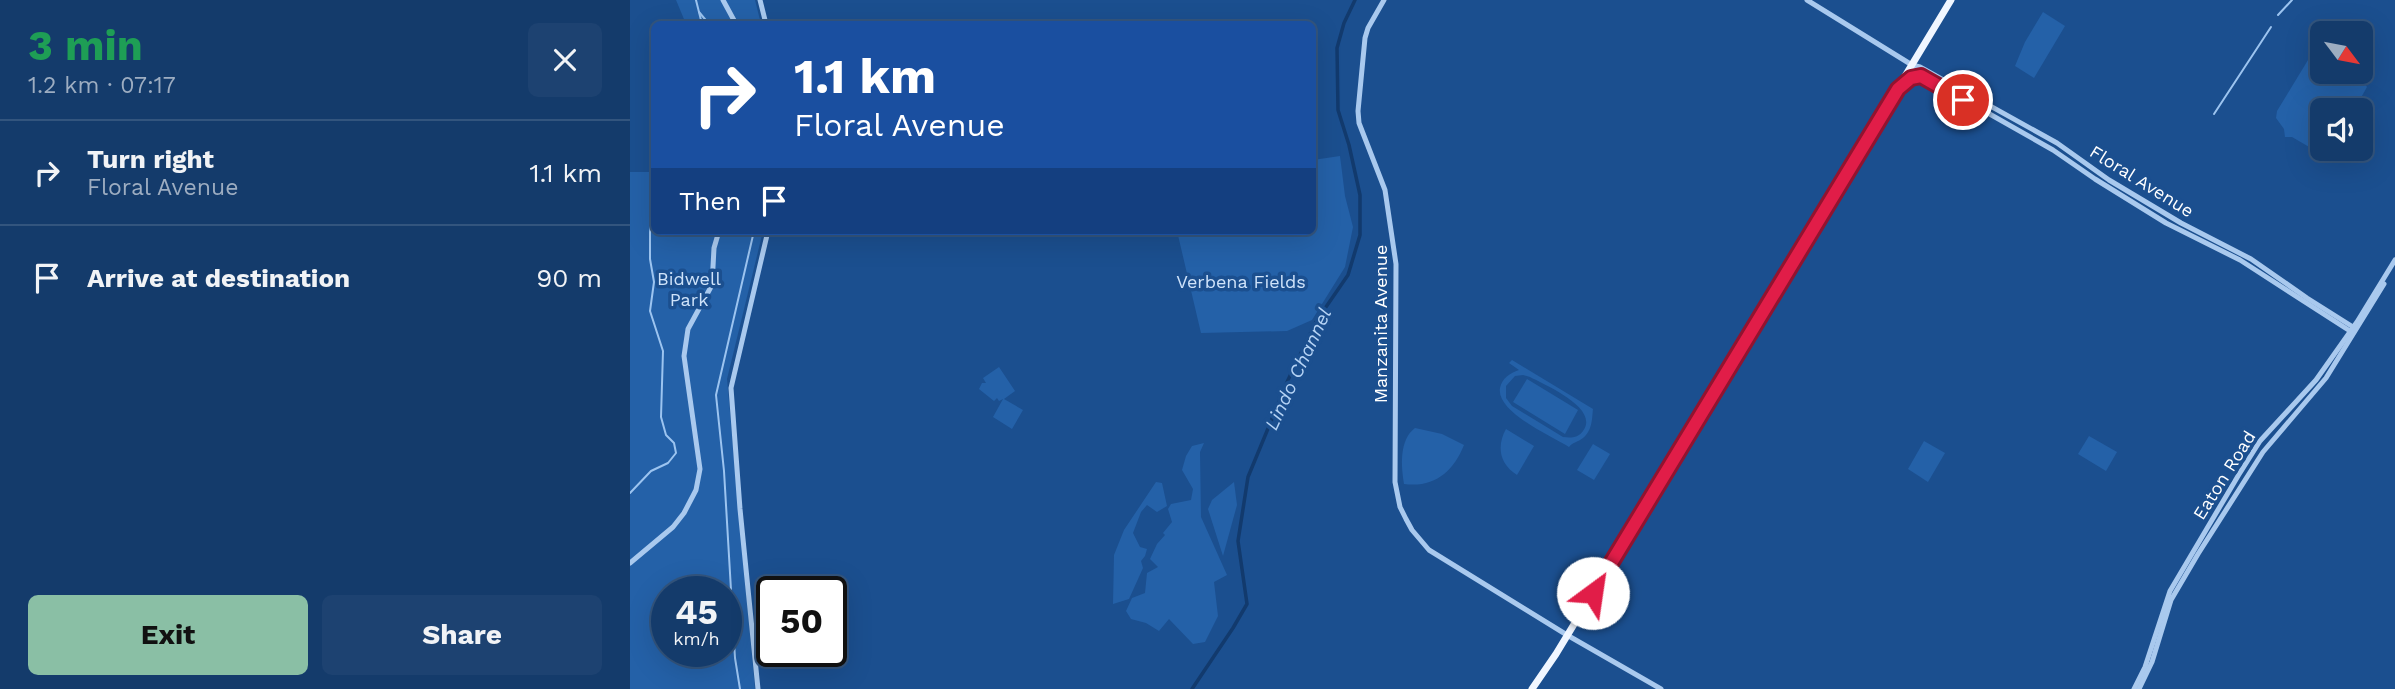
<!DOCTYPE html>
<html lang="en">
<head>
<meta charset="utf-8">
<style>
  :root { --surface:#143b6b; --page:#1d4271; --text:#f1f3f6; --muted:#9dadc1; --line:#33557e; --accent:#8abfa5 }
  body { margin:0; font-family:"Work Sans",sans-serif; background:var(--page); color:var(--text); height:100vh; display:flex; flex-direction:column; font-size:26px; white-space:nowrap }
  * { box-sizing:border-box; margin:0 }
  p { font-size:23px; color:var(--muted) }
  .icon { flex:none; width:38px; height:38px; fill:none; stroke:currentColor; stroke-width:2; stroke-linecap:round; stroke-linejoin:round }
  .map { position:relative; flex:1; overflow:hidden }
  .side { display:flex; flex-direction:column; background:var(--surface); width:630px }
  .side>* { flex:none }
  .banner { position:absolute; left:21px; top:21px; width:665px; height:214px; border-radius:10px; box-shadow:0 7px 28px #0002,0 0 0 2px var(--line); background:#1a4fa0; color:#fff; overflow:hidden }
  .needle { width:46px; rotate:122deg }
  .controls { position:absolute; left:1680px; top:21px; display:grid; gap:14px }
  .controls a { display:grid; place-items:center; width:63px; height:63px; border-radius:10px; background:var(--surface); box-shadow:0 7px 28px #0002,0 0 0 2px var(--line); font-size:35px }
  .speed { position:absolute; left:21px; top:576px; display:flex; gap:14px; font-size:35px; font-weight:700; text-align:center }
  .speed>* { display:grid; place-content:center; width:91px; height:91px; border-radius:50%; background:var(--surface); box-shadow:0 7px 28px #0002,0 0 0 2px var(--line); line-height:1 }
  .speed small { font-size:18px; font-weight:400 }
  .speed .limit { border:4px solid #111; border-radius:10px; background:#fff; color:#111 }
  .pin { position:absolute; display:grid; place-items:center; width:60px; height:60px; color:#fff; margin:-30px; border:4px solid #fff; border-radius:50%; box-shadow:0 2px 7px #0007 }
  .me { position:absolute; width:77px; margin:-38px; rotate:31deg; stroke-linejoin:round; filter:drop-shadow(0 0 5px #0008) }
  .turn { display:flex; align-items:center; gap:24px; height:147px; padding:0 28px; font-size:32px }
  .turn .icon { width:91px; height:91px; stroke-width:2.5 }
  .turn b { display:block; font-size:49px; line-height:60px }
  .then { display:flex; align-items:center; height:66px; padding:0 28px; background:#0003; gap:14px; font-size:26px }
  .round { display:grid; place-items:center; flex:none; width:74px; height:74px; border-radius:10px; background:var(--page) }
  .headline { display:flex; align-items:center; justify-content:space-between; height:119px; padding:0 28px }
  h1 { font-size:42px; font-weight:700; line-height:52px; color:#1e9e55 }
  .button { display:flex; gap:14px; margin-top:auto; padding:14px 28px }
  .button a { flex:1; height:80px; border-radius:10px; background:var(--accent); color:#111; font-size:28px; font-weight:700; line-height:80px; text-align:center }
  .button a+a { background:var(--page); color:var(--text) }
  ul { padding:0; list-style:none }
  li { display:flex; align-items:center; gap:21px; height:105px; padding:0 28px; border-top:2px solid var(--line) }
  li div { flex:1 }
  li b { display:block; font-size:26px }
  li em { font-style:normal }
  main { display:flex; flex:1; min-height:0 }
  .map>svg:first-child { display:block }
  .green { fill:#2461a8; fill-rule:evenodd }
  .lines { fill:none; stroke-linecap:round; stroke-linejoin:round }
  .stream { stroke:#9cc4f0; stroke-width:2 }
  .canal { stroke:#123a6d; stroke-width:3.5 }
  .minor { stroke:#a9c9ee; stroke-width:5 }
  .major { stroke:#f0f6ff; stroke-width:7 }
  .route-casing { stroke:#92132f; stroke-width:18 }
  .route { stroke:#e11d48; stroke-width:12 }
  .labels { text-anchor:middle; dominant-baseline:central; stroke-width:7; stroke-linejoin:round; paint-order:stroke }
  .street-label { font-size:18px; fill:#fff; stroke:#1b4f8f }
  .park-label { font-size:18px; fill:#cfe3fa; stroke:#1b4f8f }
  .water-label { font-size:19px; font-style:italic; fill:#b5d3f5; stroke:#1b4f8f }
</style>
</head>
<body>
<main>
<section class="side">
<div class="headline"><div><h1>3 min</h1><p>1.2 km · 07:17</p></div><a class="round"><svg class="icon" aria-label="close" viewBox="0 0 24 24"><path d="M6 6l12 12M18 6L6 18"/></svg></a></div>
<ul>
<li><svg class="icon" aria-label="right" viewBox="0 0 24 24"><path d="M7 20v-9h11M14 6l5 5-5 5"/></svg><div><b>Turn right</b><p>Floral Avenue</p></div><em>1.1 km</em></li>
<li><svg class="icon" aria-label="arrive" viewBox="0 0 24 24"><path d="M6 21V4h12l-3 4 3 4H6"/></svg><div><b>Arrive at destination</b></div><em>90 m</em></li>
</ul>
<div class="button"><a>Exit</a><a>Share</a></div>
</section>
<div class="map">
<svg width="1765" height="689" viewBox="0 0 1765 689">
  <rect width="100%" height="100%" fill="#1b4f8f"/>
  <g class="green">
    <path d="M46 0H125L131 24H56Z"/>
    <path d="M1413 12 1435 26 1404 78 1385 66 1395 42Z"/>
    <path d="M1686 53 1692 57V72C1709 72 1728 70 1737 87L1724 110H1692V149H1713L1712 162H1705L1662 137H1655L1654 129 1646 118 1647 111 1678 60Z"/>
    <path d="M710 156 715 196 723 227 715 267 682 320 657 331 571 333 547 231H682L683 160Z"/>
    <path d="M24 165V231H133L97 379 125 689H0V172H20ZM37 592H96V651H37Z"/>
    <path d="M882 360 963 409C962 416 963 430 953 438 948 442 943 442 939 447 921 436 866 412 870 388 872 378 880 373 889 370L879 363ZM893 375 900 377C915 385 970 408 953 431 948 438 941 438 933 437L882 406 876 398V386L885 376Z"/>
    <path d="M369 367 385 391 374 399 393 410 382 429 363 417 373 399 369 401 367 398 364 401 349 389 352 383H356L353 378Z"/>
    <path d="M897 379 948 410 935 434 883 402Z"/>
    <path d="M785 428 812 434 834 445C823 472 804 488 774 484 771 466 769 440 785 428Z"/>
    <path d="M876 429 904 446 887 475C870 464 866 447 876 429Z"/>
    <path d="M1459 436 1487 452 1476 471 1448 454Z"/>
    <path d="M1294 441 1315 453 1298 482 1278 469Z"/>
    <path d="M574 443 570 452 571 517 597 575 584 582 588 616 575 642 563 644 539 619 529 631 516 623 501 619 496 611 502 598 515 593 517 573 528 567 520 559 527 544 535 535 533 533 542 522 538 509 541 504 561 500 563 489 552 470 556 456 562 446Z"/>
    <path d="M963 444 980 454 964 480 947 470Z"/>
    <path d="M526 482 532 483 537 506 527 512 517 505 511 512 503 533 510 547 517 549 515 556 511 561 513 568 499 599 483 604 484 555 494 530Z"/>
    <path d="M604 482 607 505 593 556 578 509 582 500Z"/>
  </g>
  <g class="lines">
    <g class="stream">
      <path d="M66 0 72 24"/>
      <path d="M69 12 79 24"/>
      <path d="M1648 15 1662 0"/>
      <path d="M1584 114 1641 27"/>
      <path d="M0 493 21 471 38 463 46 453 44 443 36 435 31 417 33 351 20 311 24 282 20 259V232L24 201"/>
      <path d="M110 689 105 658 94 471 86 395 124 231"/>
    </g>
    <path class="canal" d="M562 689 603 628 617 604 608 541 618 477 658 380 687 320 718 275 730 235V195L719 145 708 110 707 48 714 23 725 0"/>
    <g class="minor">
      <path d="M93 0 106 24"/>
      <path d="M130 0 136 24"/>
      <path d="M754 0 738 28 735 38 728 111 729 123 755 190 766 264 765 482 770 507 776 519 782 530 799 550 937 635 1031 689"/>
      <path d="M1177 0 1282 65 1290 67 1427 143 1479 180 1551 223 1621 259 1677 298 1723 327"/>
      <path d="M1282 65 1296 78 1423 150 1465 179 1536 223 1610 260 1720 331"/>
      <path d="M0 563 43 527 54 513 66 490 70 469 54 356 58 329 82 285 84 248 89 231"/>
      <path d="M128 689 110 509 101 388 138 231"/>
      <path d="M1504 689 1515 667 1540 591 1608 476 1630 441 1686 380 1727 322 1765 260"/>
      <path d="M1509 689 1522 662 1541 600 1568 554 1633 452 1696 378 1754 284"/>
    </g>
    <g class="major">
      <path d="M1274 84 1285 76 1296 78"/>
      <path d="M902 689 926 654 1003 527 1321 0"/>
    </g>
  </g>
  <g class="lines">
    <defs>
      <path id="route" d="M963 593 1268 89 1281 78 1291 76 1333 100"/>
    </defs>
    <use href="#route" class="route-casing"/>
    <use href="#route" class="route"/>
  </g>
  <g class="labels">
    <g class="street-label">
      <text transform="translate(1512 181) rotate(32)">Floral Avenue</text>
      <text transform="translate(750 324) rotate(-90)">Manzanita Avenue</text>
      <text transform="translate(1594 475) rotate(-58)">Eaton Road</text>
    </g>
    <g class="park-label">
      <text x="59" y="278">Bidwell<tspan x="59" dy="21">Park</tspan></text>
      <text x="611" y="281">Verbena Fields</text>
    </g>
    <g class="water-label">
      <text transform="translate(668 369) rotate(-65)">Lindo Channel</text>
    </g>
  </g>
</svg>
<div class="controls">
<a><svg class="needle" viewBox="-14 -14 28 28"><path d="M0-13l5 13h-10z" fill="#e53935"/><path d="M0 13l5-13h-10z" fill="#9dadc1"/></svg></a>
<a><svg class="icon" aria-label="sound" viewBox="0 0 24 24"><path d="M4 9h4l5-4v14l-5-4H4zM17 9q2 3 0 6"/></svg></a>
</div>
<div class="speed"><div>45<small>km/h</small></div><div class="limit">50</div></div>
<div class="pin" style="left:1333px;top:100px;background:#d93025"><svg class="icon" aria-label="arrive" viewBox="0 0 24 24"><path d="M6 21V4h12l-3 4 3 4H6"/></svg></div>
<svg class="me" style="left:963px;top:593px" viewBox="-20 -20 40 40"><circle r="19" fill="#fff"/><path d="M0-13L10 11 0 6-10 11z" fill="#e11d48"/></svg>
<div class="banner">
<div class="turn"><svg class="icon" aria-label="right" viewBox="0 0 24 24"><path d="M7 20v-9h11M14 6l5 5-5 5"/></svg><div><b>1.1 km</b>Floral Avenue</div></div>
<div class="then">Then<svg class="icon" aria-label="arrive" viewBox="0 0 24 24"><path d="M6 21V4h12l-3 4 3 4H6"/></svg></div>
</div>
</div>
</main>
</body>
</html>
